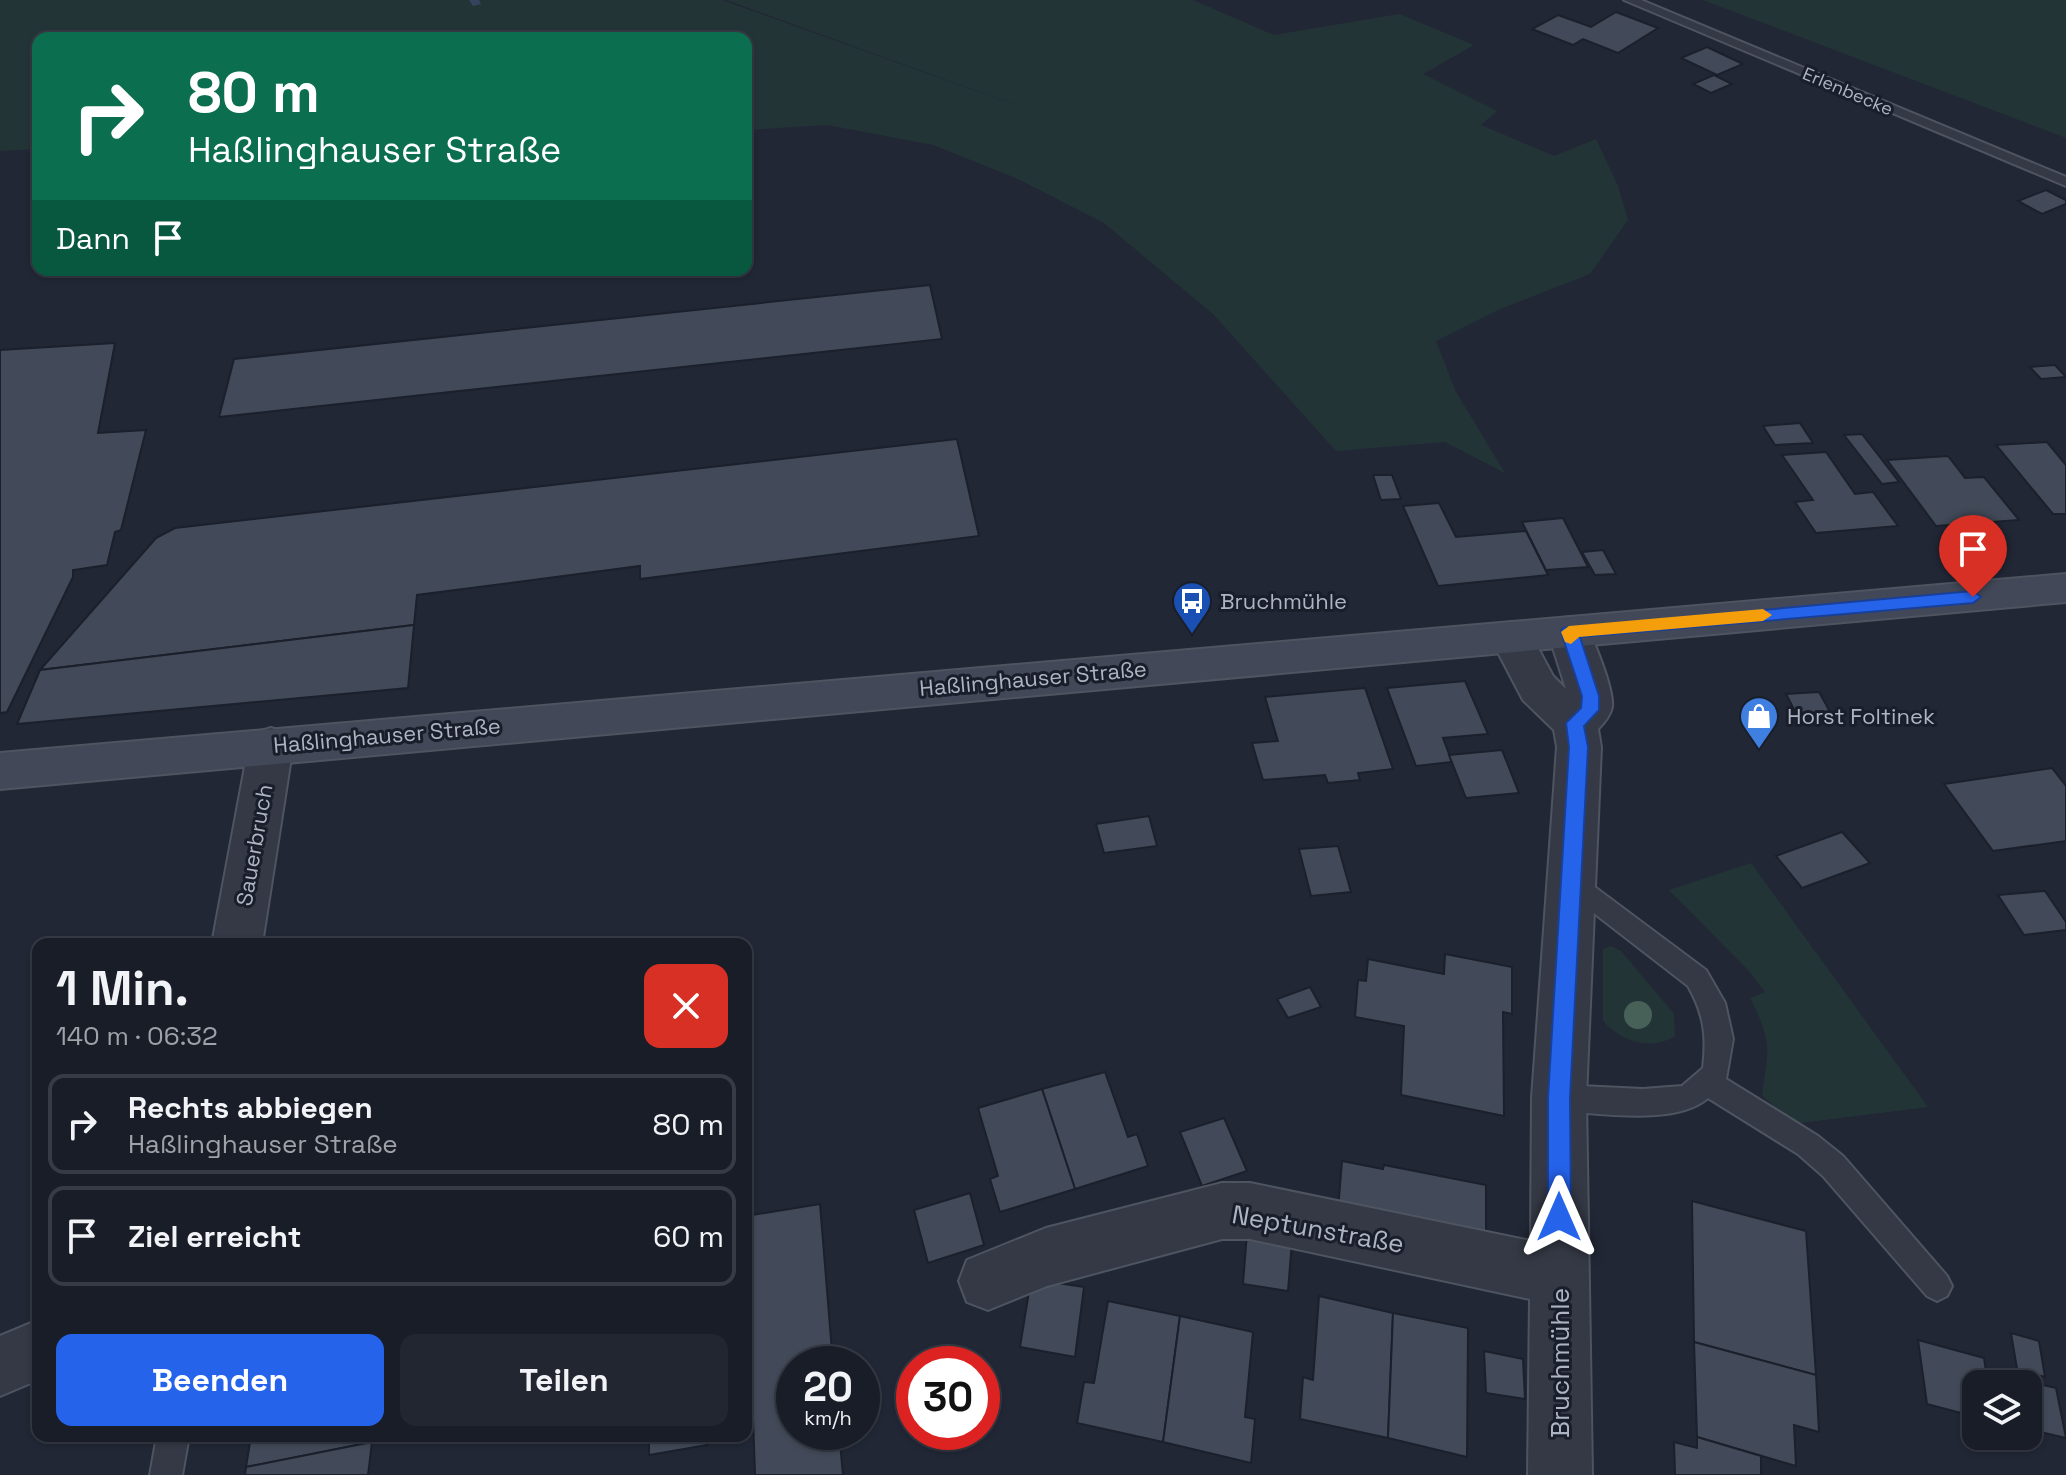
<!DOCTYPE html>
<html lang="de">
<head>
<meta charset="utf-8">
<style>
  :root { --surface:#191d28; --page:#222630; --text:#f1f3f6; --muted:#9fa2a8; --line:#373b45; --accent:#2563eb }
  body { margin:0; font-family:"Space Grotesk",sans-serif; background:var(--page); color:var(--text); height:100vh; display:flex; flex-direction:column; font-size:30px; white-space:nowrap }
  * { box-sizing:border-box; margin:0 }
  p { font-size:26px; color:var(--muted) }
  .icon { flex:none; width:44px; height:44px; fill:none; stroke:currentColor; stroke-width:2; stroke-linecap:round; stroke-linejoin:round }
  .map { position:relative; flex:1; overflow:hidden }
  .side { position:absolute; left:32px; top:938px; width:720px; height:504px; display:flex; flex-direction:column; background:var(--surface); border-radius:16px; box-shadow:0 2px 6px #0004,0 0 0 2px var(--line) }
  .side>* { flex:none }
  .top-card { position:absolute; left:32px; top:32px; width:720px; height:244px; border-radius:16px; box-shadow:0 2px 6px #0004,0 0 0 2px var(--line); background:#0b6e4f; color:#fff; overflow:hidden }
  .buttons { position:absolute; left:1962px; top:1370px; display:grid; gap:16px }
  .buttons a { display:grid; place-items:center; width:80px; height:80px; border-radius:16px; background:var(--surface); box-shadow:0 2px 6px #0004,0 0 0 2px var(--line); font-size:40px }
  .speed { position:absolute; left:776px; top:1346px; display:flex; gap:16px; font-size:40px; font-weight:700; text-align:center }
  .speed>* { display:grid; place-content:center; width:104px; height:104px; border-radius:50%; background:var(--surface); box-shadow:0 2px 6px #0004,0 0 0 2px var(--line); line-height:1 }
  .speed small { font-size:20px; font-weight:400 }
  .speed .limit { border:12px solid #d22; background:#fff; color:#111 }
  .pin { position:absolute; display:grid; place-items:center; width:68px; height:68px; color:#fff; margin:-82px -34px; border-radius:50% 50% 50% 0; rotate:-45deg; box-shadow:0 0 8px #0007 }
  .pin .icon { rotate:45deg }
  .me { position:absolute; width:88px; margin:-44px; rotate:0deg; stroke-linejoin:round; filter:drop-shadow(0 0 6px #0008) }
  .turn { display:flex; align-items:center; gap:28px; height:168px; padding:0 24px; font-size:36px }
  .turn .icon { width:104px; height:104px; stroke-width:2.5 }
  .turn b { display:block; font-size:56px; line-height:68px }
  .then { display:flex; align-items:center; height:76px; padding:0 24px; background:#0003; gap:16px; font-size:30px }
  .round { display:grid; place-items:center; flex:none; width:84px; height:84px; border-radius:16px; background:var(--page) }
  .summary { display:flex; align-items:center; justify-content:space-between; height:136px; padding:0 24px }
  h1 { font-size:48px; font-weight:800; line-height:60px }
  .action { display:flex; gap:16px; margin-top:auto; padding:16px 24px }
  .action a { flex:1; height:92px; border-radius:16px; background:var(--accent); color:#fff; font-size:32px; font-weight:800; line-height:92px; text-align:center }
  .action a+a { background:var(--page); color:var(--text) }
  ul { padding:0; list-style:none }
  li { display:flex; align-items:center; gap:24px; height:100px; margin:0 16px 12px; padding:0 8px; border:4px solid var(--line); border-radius:16px }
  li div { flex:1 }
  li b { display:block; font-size:30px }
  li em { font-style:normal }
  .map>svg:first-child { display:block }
  .green { fill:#233437 }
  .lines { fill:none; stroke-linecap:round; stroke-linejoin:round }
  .stream { fill:#36435d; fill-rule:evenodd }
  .building { fill:#424a59; stroke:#1b202c; stroke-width:2 }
  .service-casing { stroke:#4e5460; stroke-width:4 }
  .minor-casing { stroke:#4e5460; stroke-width:4 }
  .secondary-casing { stroke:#4e5460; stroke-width:4 }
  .service { fill:#343945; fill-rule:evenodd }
  .minor { fill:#343945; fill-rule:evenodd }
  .secondary { fill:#424858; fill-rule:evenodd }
  .tree { fill:#486158 }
  .route { fill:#2563eb; stroke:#184099; stroke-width:2 }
  .slow { fill:#f59e0b }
  .labels { text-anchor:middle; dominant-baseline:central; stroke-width:6; stroke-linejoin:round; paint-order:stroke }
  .far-street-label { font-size:18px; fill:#aeb4c2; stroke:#191e2a }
  .poi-label { font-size:22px; fill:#aeb4c2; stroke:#191e2a; text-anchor:start }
  .street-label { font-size:22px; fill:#aeb4c2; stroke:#191e2a }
  .near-street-label { font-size:26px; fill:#aeb4c2; stroke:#191e2a }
</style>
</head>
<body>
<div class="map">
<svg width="2066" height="1475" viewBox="0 0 2066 1475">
  <rect width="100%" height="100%" fill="#212735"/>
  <g class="green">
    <path d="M0 0H722L1035 112 726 0H1193L1274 35 1399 14 1474 45 1423 74 1497 111 1481 125 1554 156 1596 139 1618 186 1628 220 1590 274 1500 309 1436 341 1456 392 1505 473 1445 442 1336 451 1213 314 1104 223 1018 179 933 145 827 125 746 130V38H38V149L0 151Z"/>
    <path d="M1703 0H2066V138Z"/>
    <path d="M1751 863 1928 1107 1792 1124 1762 1095C1769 1048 1772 1041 1750 998L1765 992 1748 970 1669 890Z"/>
    <path d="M1611 946 1621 951 1674 1014 1675 1036C1653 1051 1619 1042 1603 1020V949Z"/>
  </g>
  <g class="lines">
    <path class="stream" d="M469 0H479L481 4 473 6Z"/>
  </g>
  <g class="building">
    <path d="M1616 12 1658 28 1618 53 1583 39 1573 45 1532 29 1558 15 1591 27Z"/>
    <path d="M1707 47 1743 64 1717 75 1681 58Z"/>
    <path d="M1714 75 1732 84 1711 93 1693 84Z"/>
    <path d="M2046 190 2066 200V204L2042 214 2018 201Z"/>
    <path d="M930 285 942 339 219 417 234 359Z"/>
    <path d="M115 343 98 433 146 430 121 530 115 532 107 565 73 570V577L7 712 0 713V350Z"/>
    <path d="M2055 365 2066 377 2041 379 2030 367Z"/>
    <path d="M1800 423 1813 443 1775 445 1763 426Z"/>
    <path d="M1862 434 1899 482 1882 484 1844 435Z"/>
    <path d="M957 439 979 536 640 579V566L417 595 414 625 40 670 156 538 175 528Z"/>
    <path d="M2047 442 2066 465V514H2053L1996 445Z"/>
    <path d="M1826 452 1855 494 1873 492 1898 526 1816 533 1795 502 1813 500 1782 455Z"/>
    <path d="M1948 456 1965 478 1984 477 2019 520 1936 526 1887 460Z"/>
    <path d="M1373 475H1392L1401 499 1381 500Z"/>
    <path d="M1439 503 1456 537 1526 531 1548 575 1438 586 1403 506Z"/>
    <path d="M1563 518 1588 567 1546 570 1522 522Z"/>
    <path d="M1603 550 1616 574 1595 575 1582 552Z"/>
    <path d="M414 625 408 688 17 724 40 670Z"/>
    <path d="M1465 681 1488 734 1443 738 1452 762 1416 766 1387 688Z"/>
    <path d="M1365 688 1393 769 1358 773 1360 780 1328 783 1325 775 1263 780 1252 743 1278 741 1265 697Z"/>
    <path d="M1819 692 1833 717 1799 719 1786 694Z"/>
    <path d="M1502 750 1519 793 1466 798 1449 755Z"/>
    <path d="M2052 768 2066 786V841L1993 851 1944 784Z"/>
    <path d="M1149 816 1157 846 1104 853 1096 824Z"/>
    <path d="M1842 832 1870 863 1802 888 1776 856Z"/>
    <path d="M1338 846 1351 892 1311 896 1299 849Z"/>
    <path d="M2045 891 2066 922V930L2024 935 1998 895Z"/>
    <path d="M1445 954 1512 967V1014L1503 1012 1504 1116 1401 1095 1404 1026 1355 1017 1358 980 1366 981 1368 959 1444 974Z"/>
    <path d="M1310 987 1321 1007 1288 1018 1277 999Z"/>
    <path d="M1105 1072 1128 1137 1137 1134 1148 1166 1075 1189 1042 1089Z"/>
    <path d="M1042 1089 1075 1189 1000 1212 990 1179 998 1176 978 1108Z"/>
    <path d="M1224 1118 1247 1171 1202 1186 1180 1132Z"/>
    <path d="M1342 1161 1383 1169 1384 1165 1486 1185V1240L1338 1210Z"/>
    <path d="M970 1193 984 1245 928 1263 914 1210Z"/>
    <path d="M1692 1201 1806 1231 1816 1375 1694 1342Z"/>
    <path d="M820 1204 833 1364H794V1432H839L843 1475H755L746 1216Z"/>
    <path d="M1247 1233 1292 1241 1288 1291 1243 1284Z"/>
    <path d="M1031 1279 1084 1287 1075 1357 1020 1347Z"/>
    <path d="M1319 1296 1393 1313 1388 1438 1300 1419 1303 1377 1313 1380Z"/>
    <path d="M1108 1301 1180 1316 1163 1442 1077 1423 1084 1382 1094 1383Z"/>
    <path d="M1393 1313 1468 1328 1467 1457 1388 1438Z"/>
    <path d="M1180 1316 1253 1332 1245 1417 1255 1419 1251 1463 1163 1442Z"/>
    <path d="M2011 1333 2039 1341 2045 1377 2017 1369Z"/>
    <path d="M1918 1340 1984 1358 1988 1384H1976V1417L1927 1404Z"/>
    <path d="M1694 1342 1816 1375 1819 1432 1794 1425 1796 1466 1697 1437Z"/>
    <path d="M1484 1351 1523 1359 1525 1399 1486 1393Z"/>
    <path d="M2025 1381 2056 1388 2066 1438 2036 1431Z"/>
    <path d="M251 1436H373L372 1442 246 1467Z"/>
    <path d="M649 1436H707V1445L649 1455Z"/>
    <path d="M1697 1437 1761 1456V1475H1675L1674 1442 1697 1448Z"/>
    <path d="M372 1442 368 1475H245L246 1467Z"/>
  </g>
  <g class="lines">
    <defs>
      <g id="service">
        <path d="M1624 0H1641L2066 177V186Z"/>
        <path d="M1572 873 1580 876 1706 970 1725 1003 1733 1039 1726 1079 1818 1136 1843 1156 1947 1276 1952 1286 1947 1296 1937 1301 1927 1296 1823 1176 1798 1154 1708 1098C1676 1126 1600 1113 1559 1111L1550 1107 1546 1098 1550 1089 1559 1085 1643 1089 1682 1086 1703 1068C1707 1036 1704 1014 1688 986L1564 890 1560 883 1564 876Z"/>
        <path d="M157 1436H189L182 1475H150Z"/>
      </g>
      <g id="minor">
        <path d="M1569 617 1584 621C1593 639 1614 688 1612 707 1610 716 1604 723 1598 729L1601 747 1586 1098 1592 1475H1528L1530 1299 1250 1239H1222L1047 1286 988 1310 967 1302 959 1281 967 1260 1046 1228 1222 1183H1250L1531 1241 1532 1098 1557 747 1554 730 1523 700 1490 637 1496 626 1511 622 1526 626 1553 676 1566 689 1548 632 1554 621Z"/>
        <path d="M271 728 287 733 293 745 262 944H212L249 745 255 733Z"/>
        <path d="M38 1320V1380L0 1396V1336Z"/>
      </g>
      <path id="secondary" d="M2066 574V602L0 789V753Z"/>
    </defs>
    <use href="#service" class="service-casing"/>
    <use href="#minor" class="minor-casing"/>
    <use href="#secondary" class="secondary-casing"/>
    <use href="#service" class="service"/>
    <use href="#minor" class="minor"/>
    <use href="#secondary" class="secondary"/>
  </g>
  <circle class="tree" cx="1638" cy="1015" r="14"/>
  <path class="route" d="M1973 591 1981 597 1973 603 1580 637 1599 696V710L1584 726 1588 747 1570 1098 1571 1217 1568 1225 1559 1228 1551 1225 1548 1217V1098L1569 747 1566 723 1581 708 1582 696 1561 632 1563 628Z"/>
  <path class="slow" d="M1763 609 1772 615 1763 621 1579 637 1571 644 1565 642 1561 632 1569 626Z"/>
  <defs>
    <symbol id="bus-pin" viewBox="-11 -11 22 30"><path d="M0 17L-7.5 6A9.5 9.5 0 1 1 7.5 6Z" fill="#1a4fb4" stroke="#191e2a"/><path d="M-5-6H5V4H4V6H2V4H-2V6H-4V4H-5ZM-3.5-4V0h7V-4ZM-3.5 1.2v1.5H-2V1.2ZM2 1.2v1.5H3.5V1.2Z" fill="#fff"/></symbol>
    <symbol id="shop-pin" viewBox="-11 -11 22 30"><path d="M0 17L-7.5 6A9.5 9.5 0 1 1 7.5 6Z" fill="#3f7fe0" stroke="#191e2a"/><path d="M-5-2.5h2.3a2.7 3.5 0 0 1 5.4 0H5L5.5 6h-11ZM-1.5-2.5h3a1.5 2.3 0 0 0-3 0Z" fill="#fff"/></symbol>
  </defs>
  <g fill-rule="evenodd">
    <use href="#bus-pin" x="1170" y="579" width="44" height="60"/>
    <use href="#shop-pin" x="1737" y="694" width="44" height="60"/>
  </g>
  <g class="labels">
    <g class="far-street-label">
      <text transform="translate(1848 91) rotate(23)">Erlenbecke</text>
    </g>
    <g class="poi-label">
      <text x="1220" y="601">Bruchmühle</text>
      <text x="1787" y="716">Horst Foltinek</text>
    </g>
    <g class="street-label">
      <text transform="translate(1033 678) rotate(-5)">Haßlinghauser Straße</text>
      <text transform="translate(387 735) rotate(-5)">Haßlinghauser Straße</text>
      <text transform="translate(254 845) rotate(-80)">Sauerbruch</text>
    </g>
    <g class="near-street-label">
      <text transform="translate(1318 1229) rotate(10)">Neptunstraße</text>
      <text transform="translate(1560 1363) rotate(-90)">Bruchmühle</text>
    </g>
  </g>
</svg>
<div class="buttons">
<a><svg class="icon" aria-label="layers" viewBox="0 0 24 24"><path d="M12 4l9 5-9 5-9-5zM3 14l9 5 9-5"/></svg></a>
</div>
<div class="speed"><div>20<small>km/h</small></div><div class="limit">30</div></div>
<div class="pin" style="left:1973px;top:597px;background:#d93025"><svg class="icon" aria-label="arrive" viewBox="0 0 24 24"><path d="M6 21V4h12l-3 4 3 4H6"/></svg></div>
<svg class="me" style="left:1559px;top:1217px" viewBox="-20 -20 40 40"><path d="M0-17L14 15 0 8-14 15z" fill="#2563eb" stroke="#fff" stroke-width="4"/></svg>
<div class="top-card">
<div class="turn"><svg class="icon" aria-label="right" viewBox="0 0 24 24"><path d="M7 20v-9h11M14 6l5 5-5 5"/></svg><div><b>80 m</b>Haßlinghauser Straße</div></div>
<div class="then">Dann<svg class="icon" aria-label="arrive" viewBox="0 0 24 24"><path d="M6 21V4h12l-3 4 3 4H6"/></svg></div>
</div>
<section class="side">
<div class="summary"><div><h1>1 Min.</h1><p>140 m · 06:32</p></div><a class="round" style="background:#d93025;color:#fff"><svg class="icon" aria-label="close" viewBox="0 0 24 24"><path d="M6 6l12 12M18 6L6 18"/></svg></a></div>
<ul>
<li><svg class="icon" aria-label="right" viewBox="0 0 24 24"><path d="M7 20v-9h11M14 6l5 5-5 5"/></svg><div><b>Rechts abbiegen</b><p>Haßlinghauser Straße</p></div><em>80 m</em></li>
<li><svg class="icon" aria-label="arrive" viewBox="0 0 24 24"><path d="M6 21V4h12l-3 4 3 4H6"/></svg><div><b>Ziel erreicht</b></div><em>60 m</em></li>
</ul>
<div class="action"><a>Beenden</a><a>Teilen</a></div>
</section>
</div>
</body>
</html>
